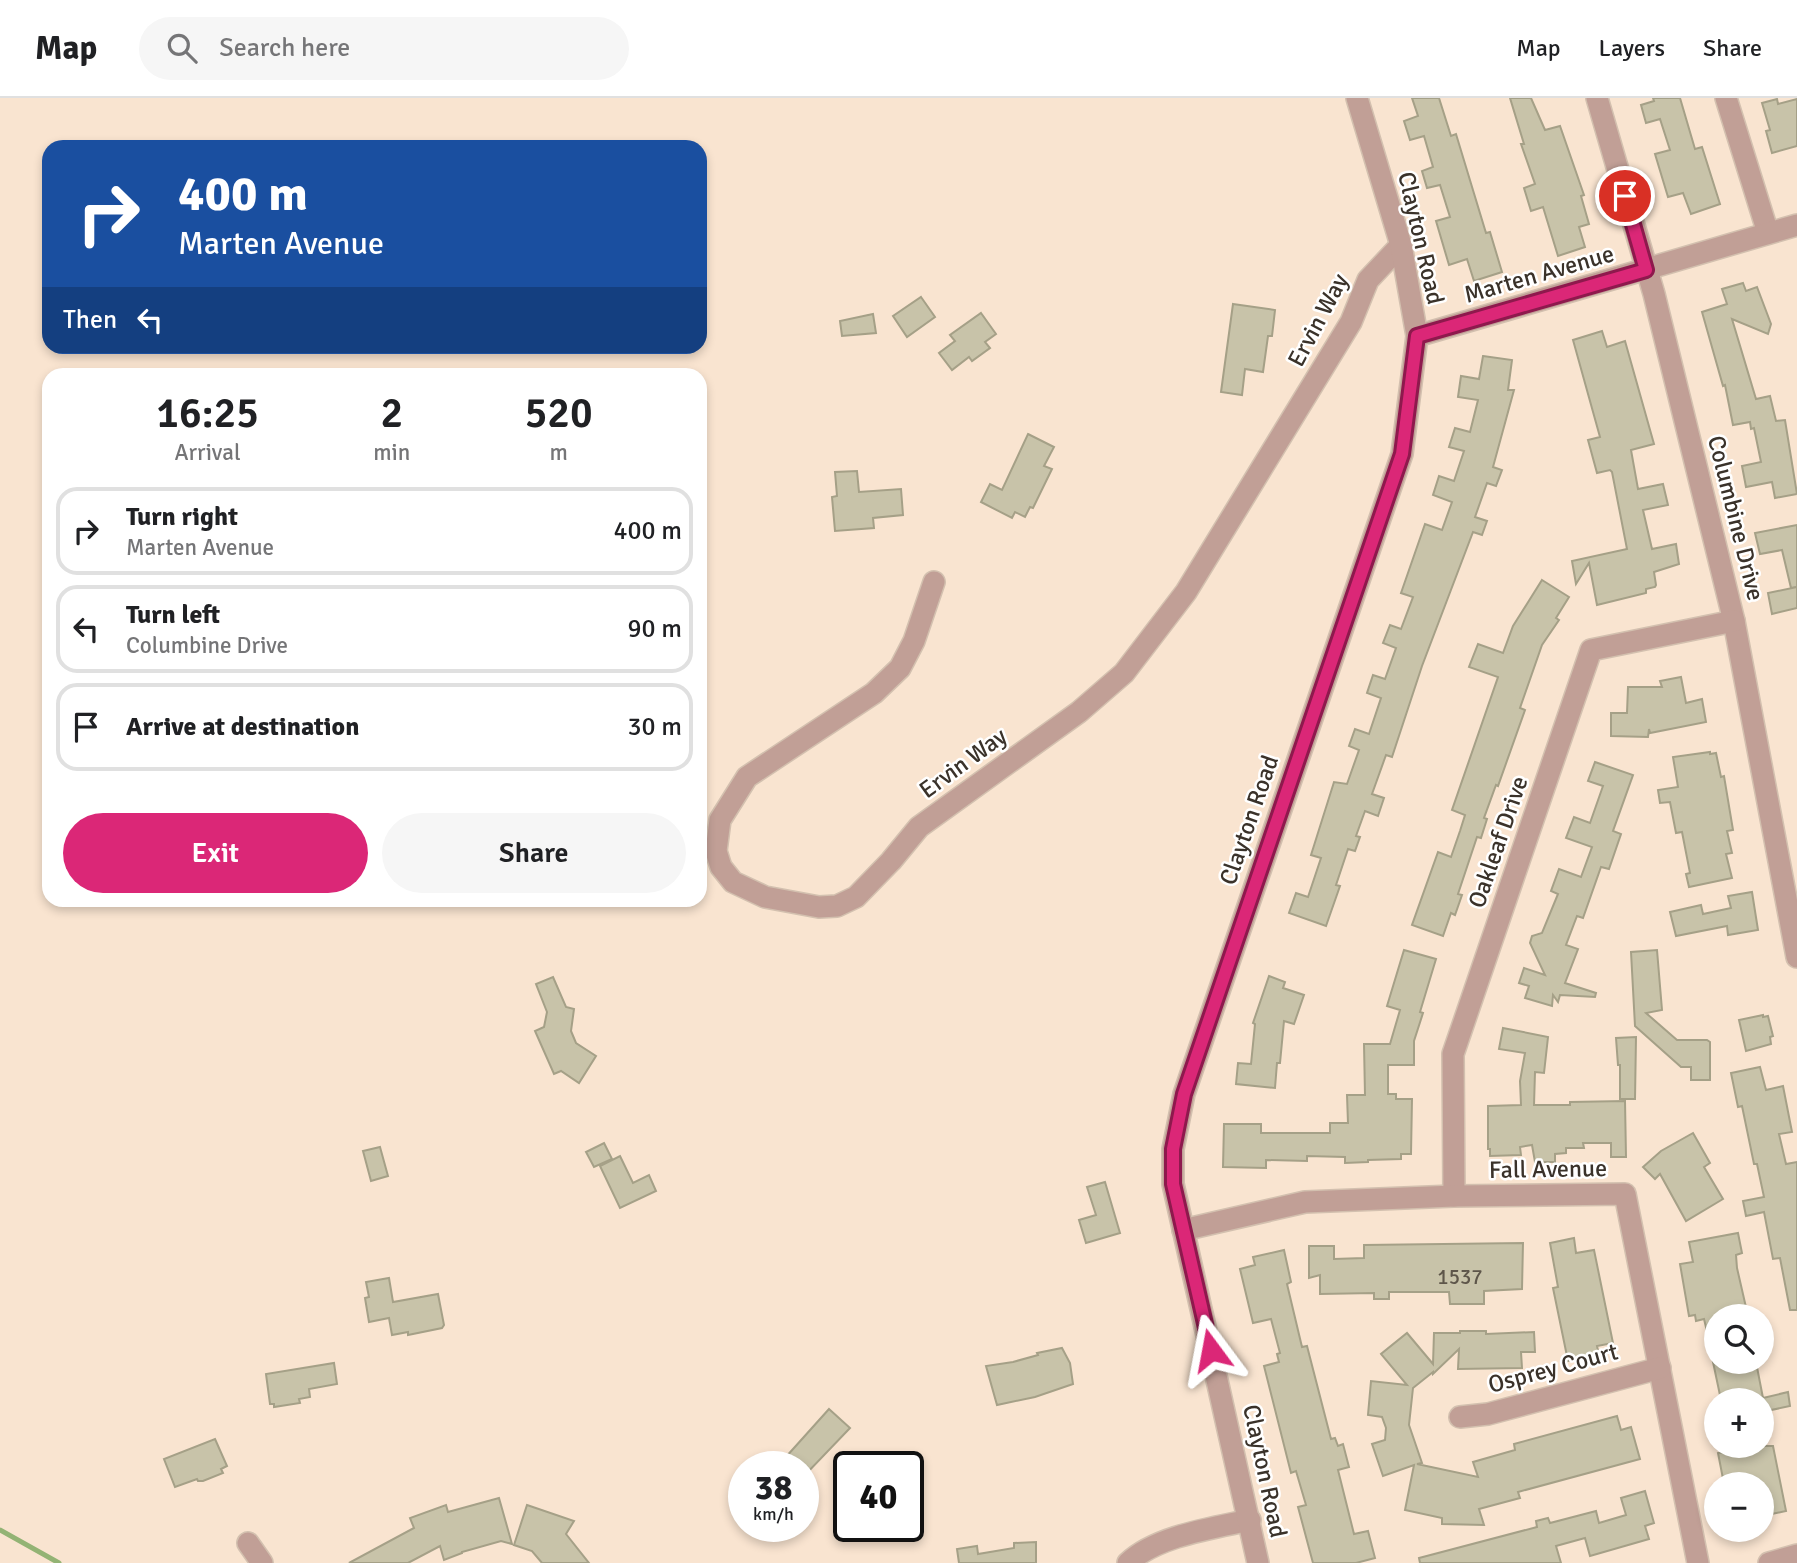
<!DOCTYPE html>
<html lang="en">
<head>
<meta charset="utf-8">
<style>
  :root { --surface:#fff; --page:#f6f6f6; --text:#202124; --muted:#757577; --line:#e0e0e0; --accent:#db2777 }
  body { margin:0; font-family:Signika,sans-serif; background:var(--page); color:var(--text); height:100vh; display:flex; flex-direction:column; font-size:26px; white-space:nowrap }
  * { box-sizing:border-box; margin:0 }
  p { font-size:23px; color:var(--muted) }
  .icon { flex:none; width:38px; height:38px; fill:none; stroke:currentColor; stroke-width:2; stroke-linecap:round; stroke-linejoin:round }
  .map { position:relative; flex:1; overflow:hidden }
  .panel { position:absolute; left:42px; top:270px; width:665px; height:539px; display:flex; flex-direction:column; background:var(--surface); border-radius:21px; box-shadow:0 4px 10px #0003 }
  .panel>* { flex:none }
  .top-card { position:absolute; left:42px; top:42px; width:665px; height:214px; border-radius:21px; box-shadow:0 4px 10px #0003; background:#1a4fa0; color:#fff; overflow:hidden }
  .tools { position:absolute; left:1704px; top:1206px; display:grid; gap:14px }
  .tools a { display:grid; place-items:center; width:70px; height:70px; border-radius:50%; background:var(--surface); box-shadow:0 4px 10px #0003; font-size:35px }
  .speed { position:absolute; left:728px; top:1353px; display:flex; gap:14px; font-size:35px; font-weight:700; text-align:center }
  .speed>* { display:grid; place-content:center; width:91px; height:91px; border-radius:50%; background:var(--surface); box-shadow:0 4px 10px #0003; line-height:1 }
  .speed small { font-size:18px; font-weight:400 }
  .speed .limit { border:4px solid #111; border-radius:10px; background:#fff; color:#111 }
  .pin { position:absolute; display:grid; place-items:center; width:60px; height:60px; color:#fff; margin:-30px; border:4px solid #fff; border-radius:50%; box-shadow:0 2px 7px #0007 }
  .me { position:absolute; width:77px; margin:-38px; rotate:347deg; stroke-linejoin:round; filter:drop-shadow(0 0 5px #0008) }
  .turn { display:flex; align-items:center; gap:24px; height:147px; padding:0 21px; font-size:32px }
  .turn .icon { width:91px; height:91px; stroke-width:2.5 }
  .turn b { display:block; font-size:49px; line-height:60px }
  .then { display:flex; align-items:center; height:66px; padding:0 21px; background:#0003; gap:14px; font-size:26px }
  .eta { display:flex; justify-content:space-evenly; align-items:center; height:119px; text-align:center }
  .eta b { font-size:42px; font-weight:600; line-height:49px }
  .action { display:flex; gap:14px; margin-top:auto; padding:14px 21px }
  .action a { flex:1; height:80px; border-radius:42px; background:var(--accent); color:#fff; font-size:28px; font-weight:600; line-height:80px; text-align:center }
  .action a+a { background:var(--page); color:var(--text) }
  ul { padding:0; list-style:none }
  li { display:flex; align-items:center; gap:21px; height:88px; margin:0 14px 10px; padding:0 7px; border:4px solid var(--line); border-radius:21px }
  li div { flex:1 }
  li b { display:block; font-size:26px }
  li em { font-style:normal }
  header { display:flex; align-items:center; gap:42px; box-sizing:border-box; height:98px; padding:0 35px; background:var(--surface); border-bottom:2px solid var(--line) }
  header strong { font-size:33px }
  nav { display:flex; gap:38px; margin-inline-start:auto; font-size:24px }
  .search { width:490px; height:63px; background:var(--page); display:flex; align-items:center; gap:18px; box-sizing:border-box; padding:0 24px; border-radius:38px; color:var(--muted); font-size:26px }
  .map>svg:first-child { display:block }
  .lines { fill:none; stroke-linecap:round; stroke-linejoin:round }
  .stream { stroke:#93b374; stroke-width:5 }
  .building { fill:#c8c3a9; stroke:#a5a087; stroke-width:2 }
  .minor-casing { stroke:#d3c0af; stroke-width:24 }
  .minor { stroke:#c19f96; stroke-width:21 }
  .route-casing { stroke:#8e194d; stroke-width:18 }
  .route { stroke:#db2777; stroke-width:12 }
  .labels { text-anchor:middle; dominant-baseline:central; stroke-width:5; stroke-linejoin:round; paint-order:stroke }
  .number-label { font-size:21px; fill:#5e564a }
  .street-label { font-size:24px; fill:#3a322a; stroke:#fff }
</style>
</head>
<body>
<header>
<strong>Map</strong>
<div class="search"><svg class="icon" aria-label="search" viewBox="0 0 24 24"><circle cx="10" cy="10" r="6"/><path d="M15 15l6 6"/></svg>Search here</div>
<nav><a>Map</a><a>Layers</a><a>Share</a></nav>
</header>
<div class="map">
<svg width="1797" height="1465" viewBox="0 0 1797 1465">
  <rect width="100%" height="100%" fill="#f9e4d0"/>
  <g class="lines">
    <path class="stream" d="M0 1432 59 1465"/>
  </g>
  <g class="building">
    <path d="M1412 0H1439L1451 38 1456 36 1486 135 1490 134 1502 174 1474 183 1467 161 1449 167 1436 123 1450 119 1440 87 1427 90 1422 73 1433 69 1424 38 1410 42 1404 23 1418 18Z"/>
    <path d="M1510 0H1531L1545 32 1560 28 1584 97 1581 98 1589 126 1579 129 1585 149 1558 158 1543 109 1531 113 1524 90 1535 86 1521 46H1524Z"/>
    <path d="M1653 0H1680L1695 51 1702 49 1720 106 1691 116 1683 95 1668 99 1655 56 1670 52 1660 21 1646 25 1641 7 1654 3Z"/>
    <path d="M1777 1 1778 6 1797 1V48L1772 55 1766 33 1770 32 1762 5Z"/>
    <path d="M1743 185 1746 193 1757 189 1771 226 1768 236 1732 221 1756 301 1770 298 1776 323 1785 322 1797 396 1775 400 1772 384 1746 389 1742 368 1761 364 1754 330 1751 331 1750 324 1733 327 1725 287 1723 288 1702 214 1727 206 1722 191Z"/>
    <path d="M921 199 935 219 907 239 893 218Z"/>
    <path d="M1233 206 1275 212 1272 238H1268L1263 274 1245 271 1242 297 1221 294Z"/>
    <path d="M981 215 996 236 985 244 990 250 972 263 969 259 952 272 939 255 955 243 950 237Z"/>
    <path d="M873 216 876 235 842 238 840 223Z"/>
    <path d="M1602 233 1607 249 1625 243 1654 346 1631 352 1638 391 1663 386 1668 407 1643 412 1652 451 1676 446 1679 466 1654 474 1656 487 1655 489 1646 491V495L1597 507 1589 465 1576 486 1572 463 1627 451 1612 374 1610 372 1597 375 1588 342 1600 339 1573 242Z"/>
    <path d="M1483 258 1512 262 1508 292H1514L1493 369 1502 372 1496 388 1487 385 1475 419 1487 423 1482 437 1473 434 1422 568 1392 659 1386 657 1372 696 1384 700 1378 718 1365 713 1356 738 1360 739 1355 753 1348 751 1336 787 1340 788 1326 828 1289 815 1296 795 1308 799 1321 760 1311 757 1334 684 1347 686 1359 652 1349 648 1355 631 1369 636 1381 600 1367 595 1373 577 1385 581 1396 550 1383 545 1390 527 1401 531 1413 499 1401 495 1425 426 1442 432 1452 404 1433 397 1439 378 1454 383 1464 353 1449 349 1455 330 1470 334 1478 302 1458 299 1461 278 1479 281Z"/>
    <path d="M1028 336 1054 349 1044 368 1052 371 1033 410 1030 409 1025 419 1015 414 1012 420 981 404 990 386 1002 392Z"/>
    <path d="M857 373 859 394 901 391 903 417 873 420 874 430 835 433 832 399 837 398 835 374Z"/>
    <path d="M1797 427V489L1791 490 1782 452 1760 456 1755 435Z"/>
    <path d="M1542 482 1569 499 1556 520 1559 522 1542 547 1520 610 1525 612 1498 688 1496 687 1484 720 1487 721 1481 740 1477 739 1458 796 1462 797 1455 817 1451 815 1443 838 1412 827 1438 754 1451 759 1460 733 1465 717 1452 712 1498 579 1469 569 1478 546 1503 555 1513 528Z"/>
    <path d="M1797 489V510L1772 516 1768 495Z"/>
    <path d="M1681 579 1686 605 1702 601 1706 624 1650 635 1649 631 1648 639 1611 638V615H1627L1628 589H1662L1660 583Z"/>
    <path d="M1710 654V656L1716 655 1721 679 1724 678 1733 732 1727 733 1732 755 1726 756 1732 780 1689 789 1686 776 1690 775 1682 734 1676 735 1670 704 1660 705 1658 692 1678 689 1673 659Z"/>
    <path d="M1595 664 1633 677 1613 733 1621 736 1609 771 1601 769 1583 820 1577 818 1566 847 1578 851 1565 885 1596 895 1595 899 1560 897 1558 904 1553 897 1552 908 1525 900 1529 888 1519 885 1524 870 1545 877 1530 845 1532 838 1542 835 1558 796 1551 793 1559 771 1581 779 1592 749 1566 740 1574 719 1590 725 1603 688 1588 683Z"/>
    <path d="M1752 794 1758 832 1728 837 1727 828 1676 838 1670 814 1701 807 1703 816 1731 810 1728 798Z"/>
    <path d="M1404 852 1436 861 1420 914 1423 915 1414 943V967H1388V996H1396V1001H1412L1411 1056H1401V1061L1368 1062V1064L1345 1065V1059L1307 1058V1063L1266 1062V1070L1223 1069 1224 1026H1261V1035H1330V1025H1348L1347 997H1365L1364 946H1390L1400 912 1387 908Z"/>
    <path d="M1657 852 1662 912 1646 915 1677 942H1707L1710 944V982H1691V969H1681L1635 928 1631 854Z"/>
    <path d="M1269 878 1285 884 1283 890 1304 897 1294 926 1284 923 1280 965H1277L1275 990 1236 986 1238 965 1251 966 1255 926 1253 925Z"/>
    <path d="M553 879 566 909 574 911 571 933 576 945 596 958 579 985 561 973 554 976 535 933 544 929 547 914 536 886Z"/>
    <path d="M1763 917V919L1768 918 1773 938 1770 939 1771 946 1746 953 1739 922Z"/>
    <path d="M1503 930 1548 939 1544 975 1535 974 1534 1007H1570V1004L1625 1003 1626 1059H1611V1045H1583L1584 1050H1566V1055L1555 1056V1064H1535L1532 1047 1520 1049 1521 1057 1490 1058V1051H1488V1008L1521 1007 1520 983 1525 955 1499 951Z"/>
    <path d="M1636 939 1635 1001H1620V967H1618L1616 940Z"/>
    <path d="M1760 969 1766 992 1783 988 1792 1034 1779 1036 1786 1066 1797 1064V1212H1790L1780 1160 1773 1161 1764 1114 1746 1118 1743 1103 1764 1099 1757 1066H1754L1742 1008 1738 1009 1731 975Z"/>
    <path d="M1693 1035 1710 1065 1704 1069 1723 1101 1686 1123 1660 1076 1655 1081 1643 1069 1661 1053Z"/>
    <path d="M604 1045 612 1061 594 1069 586 1054Z"/>
    <path d="M380 1049 388 1078 371 1083 363 1053Z"/>
    <path d="M620 1058 633 1085 649 1077 656 1093 620 1110 600 1068Z"/>
    <path d="M1105 1084 1120 1135 1086 1145 1079 1122 1096 1117 1087 1089Z"/>
    <path d="M1738 1135 1742 1155 1736 1157 1737 1170 1748 1218H1717V1249L1711 1250 1704 1221 1696 1223 1695 1217 1689 1218 1680 1166 1693 1164 1689 1144Z"/>
    <path d="M1574 1140 1576 1155 1594 1152 1613 1245 1597 1248 1599 1257 1568 1263 1553 1190 1558 1189 1550 1145Z"/>
    <path d="M1523 1145 1522 1191 1484 1193V1206H1450L1449 1194H1389V1201H1374V1195L1320 1196V1177L1309 1180V1148H1334V1161L1364 1160V1147Z"/>
    <path d="M1284 1152 1291 1184 1287 1186 1302 1249 1307 1248 1331 1341 1335 1340 1338 1348 1343 1346 1349 1369 1338 1372 1354 1436 1368 1433 1375 1460 1356 1465H1313L1298 1409 1306 1407 1296 1373 1291 1375 1264 1268 1279 1264 1277 1256 1280 1255 1271 1221 1253 1225 1240 1171 1255 1167 1253 1159Z"/>
    <path d="M389 1180 393 1204 438 1196 444 1227 442 1230 408 1237V1234L392 1237 389 1220 369 1224 365 1200 369 1199 366 1184Z"/>
    <path d="M1460 1233H1486V1236L1534 1234 1535 1254H1521L1522 1270 1458 1271 1459 1251 1433 1276V1274L1413 1290 1409 1327 1422 1365 1417 1366 1478 1379 1473 1364 1515 1352 1514 1346 1617 1318 1621 1332 1631 1329 1640 1361 1518 1394 1520 1400 1479 1411 1484 1427 1442 1426V1420L1405 1412 1414 1367 1383 1378 1372 1346 1385 1342 1386 1330 1382 1319 1368 1317 1371 1283 1407 1287 1381 1256 1407 1235 1433 1266 1434 1235H1460Z"/>
    <path d="M1062 1250 1070 1265 1073 1286 1035 1299 997 1307 986 1268 1013 1264 1038 1257 1037 1255Z"/>
    <path d="M1713 1264H1756L1763 1300 1788 1294 1790 1308 1762 1314V1302H1721Z"/>
    <path d="M334 1265 337 1286 309 1291 310 1299 299 1301 300 1305 274 1309V1306H270L266 1276Z"/>
    <path d="M829 1311 850 1330 805 1377 803 1368H795L785 1360Z"/>
    <path d="M215 1341 227 1368 221 1371 223 1375 203 1383H198L197 1381 175 1389 164 1361Z"/>
    <path d="M1730 1348H1773L1786 1413 1762 1418V1386H1724L1718 1355 1731 1353Z"/>
    <path d="M1645 1393 1654 1425 1645 1428 1649 1441 1590 1458 1585 1440 1556 1448 1561 1465H1420L1419 1460 1537 1429 1536 1423 1548 1420 1550 1425 1596 1413 1599 1425 1626 1417 1621 1400Z"/>
    <path d="M499 1400 512 1446 501 1443 462 1454V1455L444 1462 440 1448 408 1465H349L414 1430 410 1420 446 1407 448 1414Z"/>
    <path d="M527 1407 574 1423 566 1436 589 1465H542L532 1453 514 1447Z"/>
    <path d="M1036 1444V1465H959L957 1451 977 1448 978 1456 1014 1450V1445Z"/>
  </g>
  <g class="lines">
    <defs>
      <g id="minor">
        <path d="M1597 0 1654 196 1734 523 1797 859"/>
        <path d="M1726 0 1768 135"/>
        <path d="M1417 238 1797 127"/>
        <path d="M934 484 914 543 900 570 874 595 747 679 720 722 716 753 721 769 733 784 765 799 819 809 837 808 856 799 891 763 919 729 1079 614 1124 575 1186 494 1351 224 1368 182 1401 147"/>
        <path d="M1454 1098 1453 956 1591 552 1734 523"/>
        <path d="M1183 1132 1305 1104 1454 1098 1625 1096 1698 1465"/>
        <path d="M1460 1319 1488 1316 1660 1270"/>
        <path d="M248 1445 262 1465"/>
        <path d="M1128 1465C1156 1438 1213 1430 1250 1422"/>
        <path d="M1258 1465 1173 1086V1051L1184 996 1402 356 1417 238 1401 147 1357 0"/>
        <path d="M1769 1465 1797 1457"/>
      </g>
    </defs>
    <use href="#minor" class="minor-casing"/>
    <use href="#minor" class="minor"/>
  </g>
  <g class="lines">
    <defs>
      <path id="route" d="M1211 1252 1173 1086V1051L1184 996 1402 356 1417 238 1646 172 1625 98"/>
    </defs>
    <use href="#route" class="route-casing"/>
    <use href="#route" class="route"/>
  </g>
  <g class="labels">
    <g class="number-label">
      <text x="1460" y="1179">1537</text>
    </g>
    <g class="street-label">
      <text transform="translate(1421 140) rotate(77)">Clayton Road</text>
      <text transform="translate(1539 176) rotate(-16)">Marten Avenue</text>
      <text transform="translate(1318 222) rotate(-62)">Ervin Way</text>
      <text transform="translate(1736 420) rotate(76)">Columbine Drive</text>
      <text transform="translate(963 665) rotate(-36)">Ervin Way</text>
      <text transform="translate(1249 722) rotate(-71)">Clayton Road</text>
      <text transform="translate(1498 744) rotate(-71)">Oakleaf Drive</text>
      <text transform="translate(1548 1071) rotate(-1)">Fall Avenue</text>
      <text transform="translate(1553 1270) rotate(-15)">Osprey Court</text>
      <text transform="translate(1265 1373) rotate(78)">Clayton Road</text>
    </g>
  </g>
</svg>
<div class="tools">
<a><svg class="icon" aria-label="search" viewBox="0 0 24 24"><circle cx="10" cy="10" r="6"/><path d="M15 15l6 6"/></svg></a>
<a>+</a>
<a>−</a>
</div>
<div class="speed"><div>38<small>km/h</small></div><div class="limit">40</div></div>
<div class="pin" style="left:1625px;top:98px;background:#d93025"><svg class="icon" aria-label="arrive" viewBox="0 0 24 24"><path d="M6 21V4h12l-3 4 3 4H6"/></svg></div>
<svg class="me" style="left:1211px;top:1252px" viewBox="-20 -20 40 40"><path d="M0-17L14 15 0 8-14 15z" fill="#db2777" stroke="#fff" stroke-width="4"/></svg>
<div class="top-card">
<div class="turn"><svg class="icon" aria-label="right" viewBox="0 0 24 24"><path d="M7 20v-9h11M14 6l5 5-5 5"/></svg><div><b>400 m</b>Marten Avenue</div></div>
<div class="then">Then<svg class="icon" aria-label="left" viewBox="0 0 24 24"><path d="M17 20v-9H6M10 6l-5 5 5 5"/></svg></div>
</div>
<section class="panel">
<div class="eta">
<div><b>16:25</b><p>Arrival</p></div>
<div><b>2</b><p>min</p></div>
<div><b>520</b><p>m</p></div>
</div>
<ul>
<li><svg class="icon" aria-label="right" viewBox="0 0 24 24"><path d="M7 20v-9h11M14 6l5 5-5 5"/></svg><div><b>Turn right</b><p>Marten Avenue</p></div><em>400 m</em></li>
<li><svg class="icon" aria-label="left" viewBox="0 0 24 24"><path d="M17 20v-9H6M10 6l-5 5 5 5"/></svg><div><b>Turn left</b><p>Columbine Drive</p></div><em>90 m</em></li>
<li><svg class="icon" aria-label="arrive" viewBox="0 0 24 24"><path d="M6 21V4h12l-3 4 3 4H6"/></svg><div><b>Arrive at destination</b></div><em>30 m</em></li>
</ul>
<div class="action"><a>Exit</a><a>Share</a></div>
</section>
</div>
</body>
</html>
